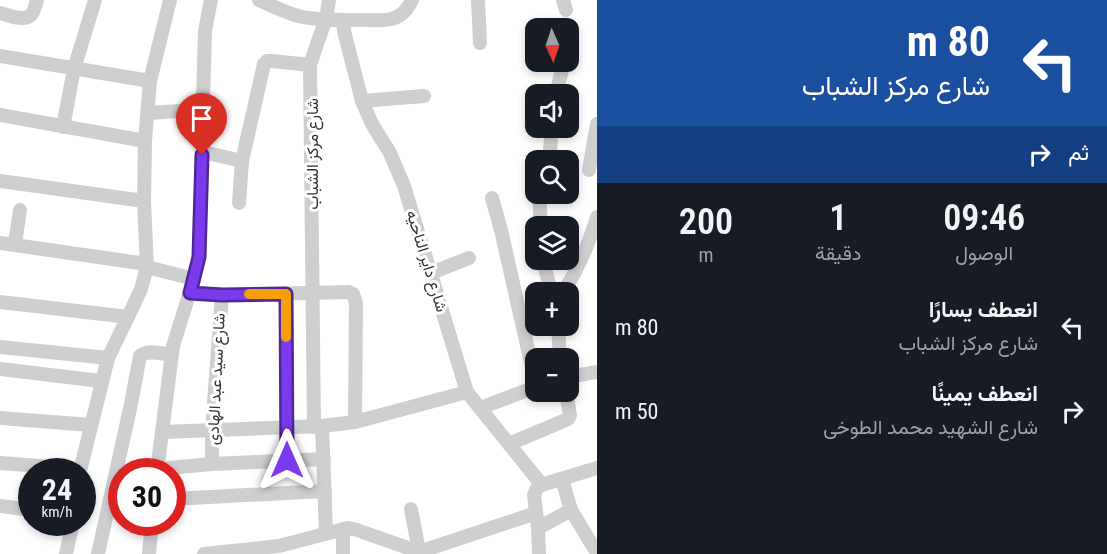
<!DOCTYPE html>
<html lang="ar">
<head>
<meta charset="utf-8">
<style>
  :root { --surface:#171b24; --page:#242831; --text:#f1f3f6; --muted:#9ea1a6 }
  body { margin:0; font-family:"Roboto Condensed",Vazirmatn,sans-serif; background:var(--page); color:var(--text); direction:rtl; height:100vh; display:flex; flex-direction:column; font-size:22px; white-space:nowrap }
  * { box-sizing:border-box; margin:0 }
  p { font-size:20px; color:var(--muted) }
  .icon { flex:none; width:33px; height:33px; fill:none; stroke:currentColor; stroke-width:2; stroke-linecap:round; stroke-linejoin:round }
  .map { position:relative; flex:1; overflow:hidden; direction:ltr }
  .drawer { display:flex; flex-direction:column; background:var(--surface); width:510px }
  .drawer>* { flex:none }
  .hud { background:#1a4fa0; color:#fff; overflow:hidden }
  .needle { width:39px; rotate:177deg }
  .tools { position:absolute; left:525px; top:18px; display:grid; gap:12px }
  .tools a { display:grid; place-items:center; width:54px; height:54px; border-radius:12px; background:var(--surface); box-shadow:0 3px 9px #0003; font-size:30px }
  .speed { position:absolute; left:18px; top:458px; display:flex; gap:12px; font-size:30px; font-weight:700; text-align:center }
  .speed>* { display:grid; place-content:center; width:78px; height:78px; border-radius:50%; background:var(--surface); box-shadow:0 3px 9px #0003; line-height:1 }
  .speed small { font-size:15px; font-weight:400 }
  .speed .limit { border:9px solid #d22; background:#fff; color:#111 }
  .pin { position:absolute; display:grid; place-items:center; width:51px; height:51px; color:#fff; margin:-62px -26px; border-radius:50% 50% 50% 0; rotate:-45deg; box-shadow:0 0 6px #0007 }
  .pin .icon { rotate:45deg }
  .me { position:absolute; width:66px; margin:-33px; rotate:0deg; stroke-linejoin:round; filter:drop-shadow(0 0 4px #0008) }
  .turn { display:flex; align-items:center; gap:21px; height:126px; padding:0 18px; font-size:27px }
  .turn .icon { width:78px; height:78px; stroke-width:2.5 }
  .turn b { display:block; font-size:42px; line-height:51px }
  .then { display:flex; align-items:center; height:57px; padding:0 18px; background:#0003; gap:12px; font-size:22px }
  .eta { display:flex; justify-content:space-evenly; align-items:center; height:102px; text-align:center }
  .eta b { font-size:36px; font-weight:600; line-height:42px }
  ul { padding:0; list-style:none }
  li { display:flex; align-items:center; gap:18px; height:84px; padding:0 18px }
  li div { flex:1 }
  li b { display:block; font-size:22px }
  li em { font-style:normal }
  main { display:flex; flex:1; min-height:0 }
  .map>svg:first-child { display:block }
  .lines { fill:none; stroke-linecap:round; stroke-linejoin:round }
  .minor { stroke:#cfcfcf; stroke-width:14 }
  .route-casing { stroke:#51269a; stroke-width:15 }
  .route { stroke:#7c3aed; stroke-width:10 }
  .slow { stroke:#f59e0b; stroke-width:10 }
  .labels { text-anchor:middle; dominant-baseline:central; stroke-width:6; stroke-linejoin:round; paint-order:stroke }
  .street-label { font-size:16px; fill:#323232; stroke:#fff }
</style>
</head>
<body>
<main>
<section class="drawer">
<div class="hud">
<div class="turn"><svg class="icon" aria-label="left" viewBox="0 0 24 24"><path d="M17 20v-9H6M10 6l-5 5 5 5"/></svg><div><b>80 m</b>شارع مركز الشباب</div></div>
<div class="then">ثم<svg class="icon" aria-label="right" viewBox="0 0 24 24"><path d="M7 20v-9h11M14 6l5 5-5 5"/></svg></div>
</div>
<div class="eta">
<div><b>09:46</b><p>الوصول</p></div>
<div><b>1</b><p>دقيقة</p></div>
<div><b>200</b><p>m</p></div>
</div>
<ul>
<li><svg class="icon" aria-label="left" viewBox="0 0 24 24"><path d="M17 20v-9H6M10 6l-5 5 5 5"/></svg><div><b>انعطف يسارًا</b><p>شارع مركز الشباب</p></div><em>80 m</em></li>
<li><svg class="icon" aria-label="right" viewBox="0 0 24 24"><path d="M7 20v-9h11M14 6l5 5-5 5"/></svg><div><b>انعطف يمينًا</b><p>شارع الشهيد محمد الطوخى</p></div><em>50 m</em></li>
</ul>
</section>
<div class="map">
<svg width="597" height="554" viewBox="0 0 597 554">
  <rect width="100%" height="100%" fill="#fff"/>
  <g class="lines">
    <g class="minor">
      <path d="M259 0C272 6 284 12 298 16 319 21 343 20 364 20 373 20 383 21 392 19 402 16 408 9 412 0"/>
      <path d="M478 0 480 43"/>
      <path d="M563 0 566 10"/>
      <path d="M0 13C8 15 24 22 31 15 34 12 36 4 37 0"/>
      <path d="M343 20 344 31 362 101 372 124 390 153 404 186 467 392 542 485"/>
      <path d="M0 56 150 81"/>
      <path d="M556 94 564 62"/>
      <path d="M362 101 424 96"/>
      <path d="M148 113 196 110 203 104 205 31 211 0"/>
      <path d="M0 115 145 141"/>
      <path d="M63 127 74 69 95 0"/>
      <path d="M549 160 552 128"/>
      <path d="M589 170 597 124"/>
      <path d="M0 181 144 201"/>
      <path d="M539 194 541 226"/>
      <path d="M239 203 242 161 264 64 267 61H272L310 65"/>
      <path d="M0 243 147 264"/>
      <path d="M15 244 20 210"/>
      <path d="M543 260 551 292"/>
      <path d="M147 267 194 279"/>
      <path d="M431 273 469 258"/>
      <path d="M563 292C578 270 589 243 597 217"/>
      <path d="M190 293 222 295 349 292 353 294 356 303 355 422"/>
      <path d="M286 294 287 460"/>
      <path d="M0 302 128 317"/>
      <path d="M558 326 560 358"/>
      <path d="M0 347 108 358"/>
      <path d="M0 369 101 381"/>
      <path d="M568 377 597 372"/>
      <path d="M480 408 533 388 535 381 501 230 492 198"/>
      <path d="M0 418 91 425"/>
      <path d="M322 426 326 533"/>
      <path d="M314 427 310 65 317 44 326 19 329 0"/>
      <path d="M162 432 322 426 355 422 467 392"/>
      <path d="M509 444 568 419 570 415 566 392"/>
      <path d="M0 463 80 469"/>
      <path d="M212 464V430L222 295"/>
      <path d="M157 469 212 464 324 459"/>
      <path d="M80 471 108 358 128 317 141 289 147 267 144 201 145 141 150 81 170 0"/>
      <path d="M157 471 173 346 194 279 199 257 202 154 203 152 242 161"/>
      <path d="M562 479 571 510 597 553"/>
      <path d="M172 499 325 491"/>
      <path d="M0 506 32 510"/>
      <path d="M411 509 419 551"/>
      <path d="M538 528 571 510"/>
      <path d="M66 554 73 522"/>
      <path d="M98 554 131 404 140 356C148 349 162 354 171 355"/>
      <path d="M149 554 152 522"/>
      <path d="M204 554 279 546 348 528 357 530 414 550H425L536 513"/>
      <path d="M343 554V529"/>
      <path d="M539 554 538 528 534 495 538 486 597 468"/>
    </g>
  </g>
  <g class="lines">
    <defs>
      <path id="route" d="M202 155 199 257 190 293 222 295 286 294 287 460"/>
    </defs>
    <use href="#route" class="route-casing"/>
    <use href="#route" class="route"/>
    <path class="slow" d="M249 294H286V337"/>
  </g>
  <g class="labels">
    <g class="street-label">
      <text transform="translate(312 154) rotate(-90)">شارع مركز الشباب</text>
      <text transform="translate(427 261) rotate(73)">شارع داير الناحيه</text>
      <text transform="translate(216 379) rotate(-87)">شارع سيد عبد الهادى</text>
    </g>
  </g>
</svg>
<div class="tools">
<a><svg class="needle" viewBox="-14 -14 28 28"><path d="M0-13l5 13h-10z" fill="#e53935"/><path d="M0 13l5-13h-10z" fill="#9ea1a6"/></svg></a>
<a><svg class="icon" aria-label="sound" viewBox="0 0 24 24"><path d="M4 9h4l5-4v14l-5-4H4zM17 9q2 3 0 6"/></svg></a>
<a><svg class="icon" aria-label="search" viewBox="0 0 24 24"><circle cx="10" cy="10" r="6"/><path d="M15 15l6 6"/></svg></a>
<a><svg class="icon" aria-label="layers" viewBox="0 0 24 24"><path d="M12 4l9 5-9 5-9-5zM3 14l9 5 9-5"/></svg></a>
<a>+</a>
<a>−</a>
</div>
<div class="speed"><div>24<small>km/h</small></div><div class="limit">30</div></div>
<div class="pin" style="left:202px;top:155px;background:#d93025"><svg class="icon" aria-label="arrive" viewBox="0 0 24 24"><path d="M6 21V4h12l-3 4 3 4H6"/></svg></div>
<svg class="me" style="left:287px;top:460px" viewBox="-20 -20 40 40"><path d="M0-17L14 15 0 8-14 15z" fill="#7c3aed" stroke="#fff" stroke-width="4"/></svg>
</div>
</main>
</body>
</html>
